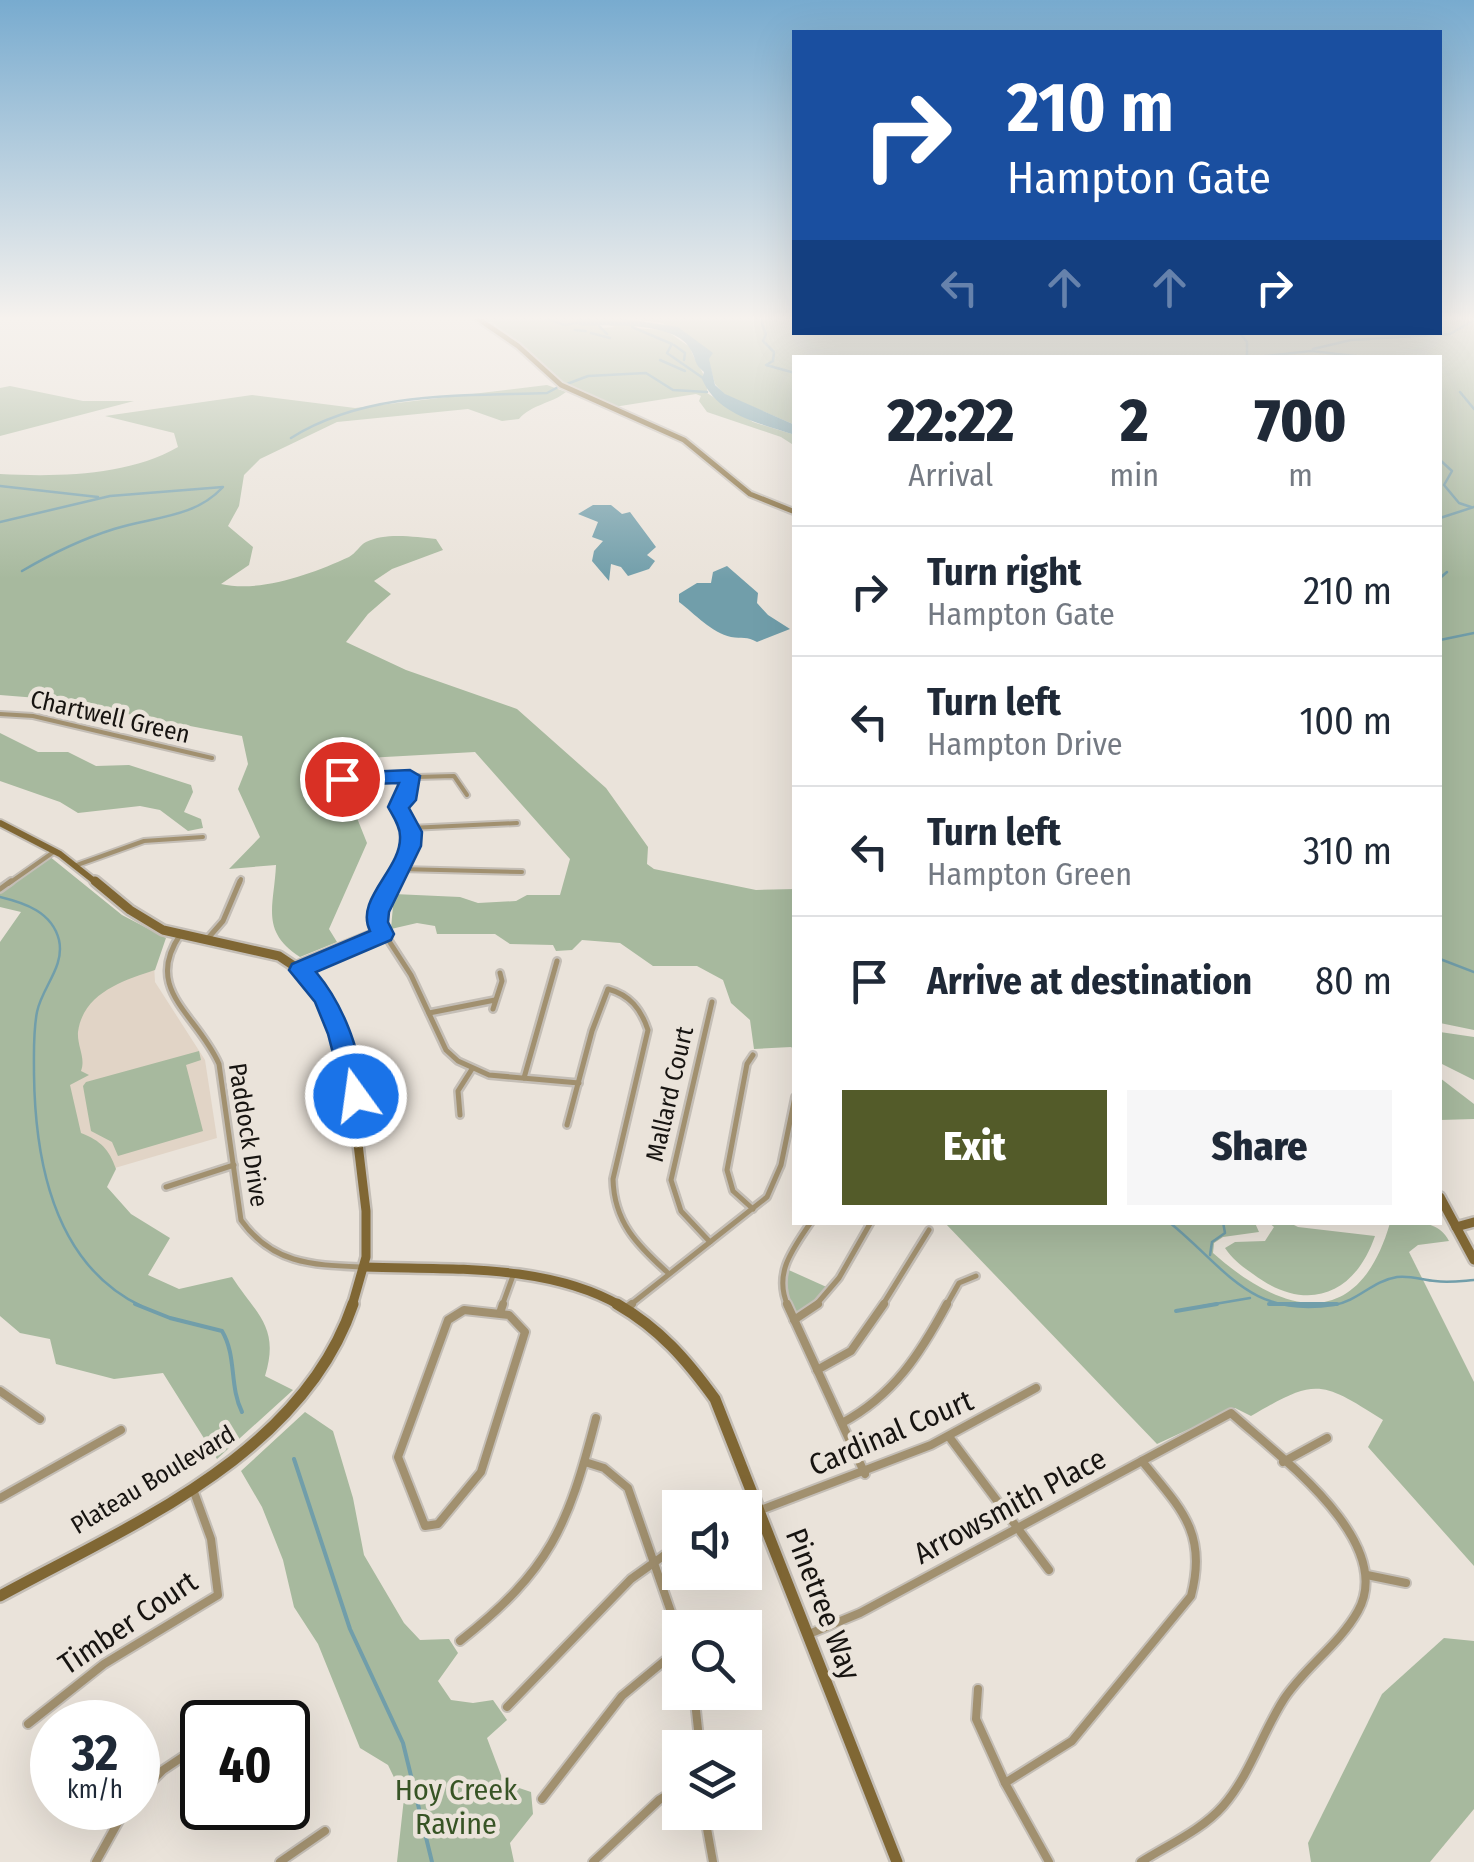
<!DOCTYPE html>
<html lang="en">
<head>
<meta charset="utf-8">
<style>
  :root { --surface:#fff; --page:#f6f6f7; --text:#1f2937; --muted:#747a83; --line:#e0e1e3; --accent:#535b29 }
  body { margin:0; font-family:"Fira Sans Condensed",sans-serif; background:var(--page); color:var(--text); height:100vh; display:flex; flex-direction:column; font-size:38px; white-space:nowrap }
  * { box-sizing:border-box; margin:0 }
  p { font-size:32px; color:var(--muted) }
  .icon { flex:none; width:55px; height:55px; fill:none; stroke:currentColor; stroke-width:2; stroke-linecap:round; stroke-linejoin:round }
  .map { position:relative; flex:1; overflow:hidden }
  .details { position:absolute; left:792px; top:355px; width:650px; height:870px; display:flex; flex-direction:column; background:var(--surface); border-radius:0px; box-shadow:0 10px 40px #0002 }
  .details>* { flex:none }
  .hud { position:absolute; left:792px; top:30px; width:650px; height:305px; border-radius:0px; box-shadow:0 10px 40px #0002; background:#1a4fa0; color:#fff; overflow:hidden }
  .buttons { position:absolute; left:662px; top:1490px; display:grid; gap:20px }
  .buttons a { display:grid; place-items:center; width:100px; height:100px; border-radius:0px; background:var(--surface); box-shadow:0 10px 40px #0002; font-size:50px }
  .speed { position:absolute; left:30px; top:1700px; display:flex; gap:20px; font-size:50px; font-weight:700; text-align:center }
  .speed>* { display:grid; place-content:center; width:130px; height:130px; border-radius:50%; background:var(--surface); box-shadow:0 10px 40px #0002; line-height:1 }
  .speed small { font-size:25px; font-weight:400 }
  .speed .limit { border:5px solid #111; border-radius:15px; background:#fff; color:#111 }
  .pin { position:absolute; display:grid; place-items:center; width:85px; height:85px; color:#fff; margin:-42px; border:5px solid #fff; border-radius:50%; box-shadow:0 2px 10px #0007 }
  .me { position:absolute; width:110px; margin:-55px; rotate:346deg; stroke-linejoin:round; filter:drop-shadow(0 0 8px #0008) }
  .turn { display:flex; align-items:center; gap:35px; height:210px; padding:0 50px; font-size:45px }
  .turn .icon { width:130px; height:130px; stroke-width:2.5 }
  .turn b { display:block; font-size:70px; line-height:85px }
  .lanes { display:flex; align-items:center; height:95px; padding:0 50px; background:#0003; justify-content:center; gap:50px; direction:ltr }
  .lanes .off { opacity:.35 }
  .eta { display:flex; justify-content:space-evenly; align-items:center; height:170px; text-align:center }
  .eta b { font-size:60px; font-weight:800; line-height:70px }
  .cta { display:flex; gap:20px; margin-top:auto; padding:20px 50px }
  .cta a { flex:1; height:115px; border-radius:0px; background:var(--accent); color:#fff; font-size:40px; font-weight:800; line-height:115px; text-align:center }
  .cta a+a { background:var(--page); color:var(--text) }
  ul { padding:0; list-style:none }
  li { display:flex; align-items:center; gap:30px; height:130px; padding:0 50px; border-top:2px solid var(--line) }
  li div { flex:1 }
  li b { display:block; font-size:38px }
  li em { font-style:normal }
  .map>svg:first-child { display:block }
  .built { fill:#e1d4c6 }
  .green { fill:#a7b99e }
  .water { fill:#719eaa }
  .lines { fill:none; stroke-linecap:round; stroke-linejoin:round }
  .stream-far1 { stroke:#719eaa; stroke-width:2.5 }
  .stream { stroke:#719eaa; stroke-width:4 }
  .street-far2-casing { stroke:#c4beb6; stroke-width:8 }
  .street-far1-casing { stroke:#c4beb6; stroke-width:10 }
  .street-casing { stroke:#c4beb6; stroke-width:12 }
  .secondary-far3-casing { stroke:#c4beb6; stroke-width:9 }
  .secondary-far2-casing { stroke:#c4beb6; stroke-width:10 }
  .secondary-far1-casing { stroke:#c4beb6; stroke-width:14 }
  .secondary-casing { stroke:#c4beb6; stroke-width:16 }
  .street-far2 { stroke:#a1906f; stroke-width:4 }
  .street-far1 { stroke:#a1906f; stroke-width:5 }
  .street { stroke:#a1906f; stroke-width:8 }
  .secondary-far3 { stroke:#806734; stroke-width:5 }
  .secondary-far2 { stroke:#806734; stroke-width:6 }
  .secondary-far1 { stroke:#806734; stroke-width:9 }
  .secondary { stroke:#806734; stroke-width:11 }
  .route { fill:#1a73e8; stroke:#114b97; stroke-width:2.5 }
  .labels { text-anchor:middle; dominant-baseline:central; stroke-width:9; stroke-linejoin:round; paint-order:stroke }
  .street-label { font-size:25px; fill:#171411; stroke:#eae3da }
  .near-street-label { font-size:30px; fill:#171411; stroke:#eae3da }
  .near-park-label { font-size:30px; fill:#375425; stroke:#eae3da }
</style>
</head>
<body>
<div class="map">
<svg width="1474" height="1862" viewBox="0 0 1474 1862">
  <rect width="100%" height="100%" fill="#eae3da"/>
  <path class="built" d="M154 964 155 982 205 1060 217 1138 91 1175 62 1141 81 1008 95 987Z"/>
  <g class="green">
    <path d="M480 318H577V325H589L581 320 593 321 599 328 615 327 583 318H619L638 325 630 328 665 330 690 347C695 365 709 375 707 393L753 422 795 435V446L781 437 707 412 699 401 701 396 696 394 614 407 563 383 493 323Z"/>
    <path d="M628 318H795V332H1440V318H1474V1030L1440 1023V358H795V425L725 395 715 384 708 359 711 355 706 350 662 323Z"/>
    <path d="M547 385 566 392C551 404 532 404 519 419L502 421 468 409 337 422 260 459 244 475 239 506 228 526 253 547 249 565 221 584C260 593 312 574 349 557 356 553 360 545 366 542 386 532 415 537 436 539L443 550 392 569 374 581 391 594 368 614 346 642 406 670 517 709 606 788 648 847 647 864 654 869 756 890 795 889V1050L791 1047 754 1049 750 1020 731 1003 723 980 697 966H653L620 943 582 940 572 950 556 951 553 945 510 944 495 934H437L435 926 417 923 391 929 394 894 460 897 478 903 516 901 527 895H560L570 859 475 752 331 760 324 781 347 793 367 843 329 929 337 942 300 957C260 931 274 907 276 865L229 869 260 837 238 789 248 764 242 736 50 699 0 695V474C57 477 128 476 178 447L174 433 105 416 252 395 355 408Z"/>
    <path d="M10 386 83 401H134L0 436V388Z"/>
    <path d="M0 733 38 752H68L96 766 129 765 191 785 193 792 184 812 201 819 203 828 188 831 160 810 140 806 78 813 60 802 0 781Z"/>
    <path d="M49 856 122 915 166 938 155 970C124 980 83 993 78 1032 77 1046 86 1058 81 1071L89 1075 70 1085 81 1133C101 1141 109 1149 116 1169L107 1187 131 1214 170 1238 148 1275 179 1289 232 1277C257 1315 280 1327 265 1376L293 1390 217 1459 163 1373 114 1379 56 1364 50 1339 20 1333 0 1316V942L21 912 0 907V891Z"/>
    <path d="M1440 1032 1474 1037V1080L1440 1063Z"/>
    <path d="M199 1051 201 1060 186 1065 203 1131 118 1156 112 1142 91 1131 83 1086 86 1082Z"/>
    <path d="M1440 1078 1474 1104V1119L1440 1120Z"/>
    <path d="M945 1223H1255L1259 1232 1223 1237 1214 1243 1213 1253C1284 1316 1358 1333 1390 1223 1412 1223 1437 1218 1449 1241L1418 1245 1409 1252 1474 1382V1566L1368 1447 1383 1420C1320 1380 1316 1378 1251 1416L1235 1408 1157 1444Z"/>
    <path d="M1269 1223H1290L1298 1227 1375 1236C1354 1297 1305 1313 1253 1274 1243 1267 1232 1259 1225 1248L1235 1242 1265 1241 1274 1227Z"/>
    <path d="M782 1267 831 1289 794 1320 779 1280Z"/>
    <path d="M305 1412 333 1431 353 1498 364 1555 404 1623 420 1640 449 1639 458 1653 438 1681 451 1700 473 1703 493 1700 507 1720 487 1738 504 1783 531 1792 533 1814 510 1843 514 1862H397L404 1798 388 1765 360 1748 318 1644 294 1607 283 1560 262 1507 241 1471Z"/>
    <path d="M1444 1638 1474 1641V1809L1430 1862H1311L1308 1843 1382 1694Z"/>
  </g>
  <g class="water">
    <path d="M577 318 626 322 619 318 678 327 713 353 709 359 715 385 725 394 795 425V435C760 423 718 416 702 379L704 372C693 363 697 359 689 347 673 322 606 325 584 326L575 324Z"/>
    <path d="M593 505H611L622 514 630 512 656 547 647 555 655 561 649 569 628 576 621 567 611 564 609 581 592 561 594 551 603 541 592 537 598 522 578 514Z"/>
    <path d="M727 566 758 593 757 603 768 615 790 629 757 642C747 636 742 639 731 637 712 633 695 614 679 602V594L697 583H711L713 572Z"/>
  </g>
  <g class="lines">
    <g class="stream-far1">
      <path d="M544 318 565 325 576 323"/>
      <path d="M760 318 766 334 763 341 774 352 773 361 766 365 795 373"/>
      <path d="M599 326 607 334"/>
      <path d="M632 327 672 344 667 353 703 378"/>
      <path d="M575 330 586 331"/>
      <path d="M1239 332 1247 342V357"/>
      <path d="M591 333 610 338"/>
      <path d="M674 345 685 353 684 360"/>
      <path d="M1313 349 1351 340 1450 334 1474 320"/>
      <path d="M1248 358 1311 351 1373 358"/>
      <path d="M660 360 685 371"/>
      <path d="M567 384 588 376 646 373 673 390 707 392"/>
      <path d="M1460 392 1474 409"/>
      <path d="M291 438C366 391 462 396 547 393L560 386"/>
      <path d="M1440 460 1452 471 1444 485 1459 503 1471 507"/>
      <path d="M0 486 98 497"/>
      <path d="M1440 518 1474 507"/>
      <path d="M0 522 110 496 223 487"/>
      <path d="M22 571C51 554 82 539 114 529 152 517 194 518 222 488"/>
      <path d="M1440 578 1447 572"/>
      <path d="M1440 640 1474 633"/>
      <path d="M0 897C25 903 52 912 59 940 65 967 42 987 37 1012 33 1032 34 1054 34 1074 35 1161 54 1264 141 1306"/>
      <path d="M1440 959 1474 972"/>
      <path d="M1169 1222C1227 1269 1249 1318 1334 1305 1358 1301 1372 1281 1397 1277 1409 1275 1423 1280 1435 1281 1448 1283 1461 1281 1474 1280"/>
      <path d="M1210 1255 1212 1242 1225 1233 1223 1222"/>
      <path d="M1203 1306 1250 1298"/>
    </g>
    <g class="stream">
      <path d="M135 1304 170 1318 222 1331C237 1356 229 1386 242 1412"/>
      <path d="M1269 1304H1337"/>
      <path d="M1176 1311 1217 1304"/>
      <path d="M294 1459 350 1629 403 1743 432 1862"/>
    </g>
    <defs>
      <g id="street-far2">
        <path d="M0 714 33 716 212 758"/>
        <path d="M341 779 454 776 467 795"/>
        <path d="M410 828 517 823"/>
        <path d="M77 865 144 841 203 837"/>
        <path d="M400 869 522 872"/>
        <path d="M8 884 55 851"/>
        <path d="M239 884 241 879"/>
        <path d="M393 884C408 856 411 836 398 807L405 800 410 777"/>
      </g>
      <g id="street-far1">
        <path d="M395 881 378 911 380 927 411 975 446 1050 458 1061 489 1075 579 1083"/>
        <path d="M0 889 11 881"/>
        <path d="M180 935C143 990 197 1014 219 1064L241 1220C272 1264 312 1265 362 1267"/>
        <path d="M209 937 223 921 240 881"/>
        <path d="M295 965 380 930"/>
        <path d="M303 969 383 934"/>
        <path d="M493 1009 502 981 500 973"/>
        <path d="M429 1013 495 1000"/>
        <path d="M753 1055 747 1064 727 1170 733 1191 753 1209"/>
        <path d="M524 1078 557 961"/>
        <path d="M460 1115 458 1091 472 1069"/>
        <path d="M567 1125 592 1031 608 989C630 995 641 1009 648 1030L613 1179C614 1222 637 1245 667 1272"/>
        <path d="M166 1187 234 1165"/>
        <path d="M710 1242 681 1211 671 1180 712 1002"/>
        <path d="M502 1306 514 1273"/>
        <path d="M629 1306 767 1197 781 1165 795 1097"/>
        <path d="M788 1306C773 1273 793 1249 811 1222"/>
        <path d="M815 1306 839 1278 871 1222"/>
        <path d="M882 1306 929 1230"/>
        <path d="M946 1306 959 1283 976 1276"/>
      </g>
      <g id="street">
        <path d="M787 1304 865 1474"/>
        <path d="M628 1307 632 1304"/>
        <path d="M464 1310 509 1315 525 1332 481 1472 438 1524 425 1526 398 1457 448 1320Z"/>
        <path d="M500 1313 503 1304"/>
        <path d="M794 1320 818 1304"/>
        <path d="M817 1370 851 1351 884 1304"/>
        <path d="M0 1391 40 1419"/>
        <path d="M842 1423C894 1395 920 1354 947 1304"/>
        <path d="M950 1438 1049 1570"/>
        <path d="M585 1462 604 1468 628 1488 680 1638"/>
        <path d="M1283 1462 1327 1438"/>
        <path d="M0 1498 121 1430"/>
        <path d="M745 1516 931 1445 1036 1388"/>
        <path d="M1367 1575 1406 1583"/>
        <path d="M809 1634 860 1613 1231 1413C1277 1455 1397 1541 1358 1611 1339 1645 1305 1667 1284 1699 1262 1733 1250 1775 1223 1806 1202 1830 1168 1845 1141 1862"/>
        <path d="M460 1641C550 1570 568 1527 596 1418"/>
        <path d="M978 1689 976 1719 1005 1783 1049 1862"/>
        <path d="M694 1692 700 1748"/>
        <path d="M507 1707 631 1579 680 1544"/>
        <path d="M238 1722 264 1706"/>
        <path d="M28 1724 104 1664 218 1595 211 1539 194 1492"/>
        <path d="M1005 1783 1072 1741 1191 1596C1208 1532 1180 1508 1142 1461"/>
        <path d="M138 1795 163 1770 202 1744"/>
        <path d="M542 1799 622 1696 680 1648"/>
        <path d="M704 1812 713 1862"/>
        <path d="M96 1862 126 1808"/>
        <path d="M280 1862 325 1831"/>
        <path d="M593 1862 659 1800 680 1787"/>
      </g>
      <path id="secondary-far3" d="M477 318 518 346 561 385 684 440 750 494 795 512"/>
      <path id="secondary-far2" d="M0 823 60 854 98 884"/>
      <g id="secondary-far1">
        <path d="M95 881 130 910 163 930 279 956 312 978 325 995 348 1060 366 1211V1257L352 1306"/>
        <path d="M1440 1197 1474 1260"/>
        <path d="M1456 1227 1474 1222"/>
        <path d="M365 1267C448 1270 547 1263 621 1306"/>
      </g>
      <g id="secondary">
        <path d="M617 1304C660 1329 686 1359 715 1399L897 1862"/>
        <path d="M0 1596C130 1525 302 1455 353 1304"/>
      </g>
    </defs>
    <use href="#street-far2" class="street-far2-casing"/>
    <use href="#street-far1" class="street-far1-casing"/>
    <use href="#street" class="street-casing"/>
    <use href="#secondary-far3" class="secondary-far3-casing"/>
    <use href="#secondary-far2" class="secondary-far2-casing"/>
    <use href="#secondary-far1" class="secondary-far1-casing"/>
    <use href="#secondary" class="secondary-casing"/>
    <use href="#street-far2" class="street-far2"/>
    <use href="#street-far1" class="street-far1"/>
    <use href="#street" class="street"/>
    <use href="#secondary-far3" class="secondary-far3"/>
    <use href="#secondary-far2" class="secondary-far2"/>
    <use href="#secondary-far1" class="secondary-far1"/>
    <use href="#secondary" class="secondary"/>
  </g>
  <linearGradient id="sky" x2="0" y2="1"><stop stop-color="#78abcf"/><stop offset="0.55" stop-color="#f6f2ee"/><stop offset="1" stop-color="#f6f2ee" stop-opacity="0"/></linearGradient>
  <rect width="1474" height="579" fill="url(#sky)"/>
  <path class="route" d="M410 770 420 776 416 800 409 808 422 832 421 846 389 912 388 922 394 934 391 940 316 972C347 1009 357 1050 369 1096L365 1102H347L344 1096 328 1034 315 1002 289 970 292 964 370 931C354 899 402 869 400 836 400 826 393 816 388 807L399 783 342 785 331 779 342 773Z"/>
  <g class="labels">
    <g class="street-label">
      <text transform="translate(110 717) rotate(13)">Chartwell Green</text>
      <text transform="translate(670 1094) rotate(-77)">Mallard Court</text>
      <text transform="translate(248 1135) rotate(81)">Paddock Drive</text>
      <text transform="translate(153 1480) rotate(-31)">Plateau Boulevard</text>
    </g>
    <g class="near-street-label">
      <text transform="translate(891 1433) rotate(-23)">Cardinal Court</text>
      <text transform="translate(1010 1506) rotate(-28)">Arrowsmith Place</text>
      <text transform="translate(823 1604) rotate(69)">Pinetree Way</text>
      <text transform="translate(128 1623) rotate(-34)">Timber Court</text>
    </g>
    <g class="near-park-label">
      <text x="456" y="1790">Hoy Creek<tspan x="456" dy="34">Ravine</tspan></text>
    </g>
  </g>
</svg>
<div class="buttons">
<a><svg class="icon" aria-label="sound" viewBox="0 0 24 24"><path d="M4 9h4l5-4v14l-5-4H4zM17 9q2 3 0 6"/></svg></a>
<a><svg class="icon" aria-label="search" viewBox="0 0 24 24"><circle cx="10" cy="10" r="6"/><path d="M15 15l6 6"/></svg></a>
<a><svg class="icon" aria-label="layers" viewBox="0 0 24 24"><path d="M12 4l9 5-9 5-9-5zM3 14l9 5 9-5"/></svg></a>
</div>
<div class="speed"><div>32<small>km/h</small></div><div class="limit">40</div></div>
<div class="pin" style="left:342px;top:779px;background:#d93025"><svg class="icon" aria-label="arrive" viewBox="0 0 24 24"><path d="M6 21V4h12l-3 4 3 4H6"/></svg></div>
<svg class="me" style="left:356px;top:1096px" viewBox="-20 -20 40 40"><circle r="17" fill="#1a73e8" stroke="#fff" stroke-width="3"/><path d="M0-11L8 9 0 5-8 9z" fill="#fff"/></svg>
<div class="hud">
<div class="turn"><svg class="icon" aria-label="right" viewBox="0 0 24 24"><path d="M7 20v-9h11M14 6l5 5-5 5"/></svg><div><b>210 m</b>Hampton Gate</div></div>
<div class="lanes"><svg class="icon off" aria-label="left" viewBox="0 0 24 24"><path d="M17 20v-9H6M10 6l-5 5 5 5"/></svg><svg class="icon off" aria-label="ahead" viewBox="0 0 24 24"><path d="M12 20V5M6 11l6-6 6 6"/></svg><svg class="icon off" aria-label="ahead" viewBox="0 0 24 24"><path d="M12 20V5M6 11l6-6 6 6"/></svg><svg class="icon" aria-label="right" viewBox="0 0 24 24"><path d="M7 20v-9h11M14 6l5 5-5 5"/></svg></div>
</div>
<section class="details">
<div class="eta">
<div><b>22:22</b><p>Arrival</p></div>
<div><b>2</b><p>min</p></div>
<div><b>700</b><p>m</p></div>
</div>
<ul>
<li><svg class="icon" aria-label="right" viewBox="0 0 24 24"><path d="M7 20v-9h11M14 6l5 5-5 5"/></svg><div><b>Turn right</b><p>Hampton Gate</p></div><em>210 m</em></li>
<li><svg class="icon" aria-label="left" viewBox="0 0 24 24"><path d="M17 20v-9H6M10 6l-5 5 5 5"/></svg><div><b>Turn left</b><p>Hampton Drive</p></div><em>100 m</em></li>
<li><svg class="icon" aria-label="left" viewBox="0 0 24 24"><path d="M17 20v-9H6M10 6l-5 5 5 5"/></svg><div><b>Turn left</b><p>Hampton Green</p></div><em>310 m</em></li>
<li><svg class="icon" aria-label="arrive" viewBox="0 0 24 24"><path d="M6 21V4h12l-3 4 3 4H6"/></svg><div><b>Arrive at destination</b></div><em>80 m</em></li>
</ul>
<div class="cta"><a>Exit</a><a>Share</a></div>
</section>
</div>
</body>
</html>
